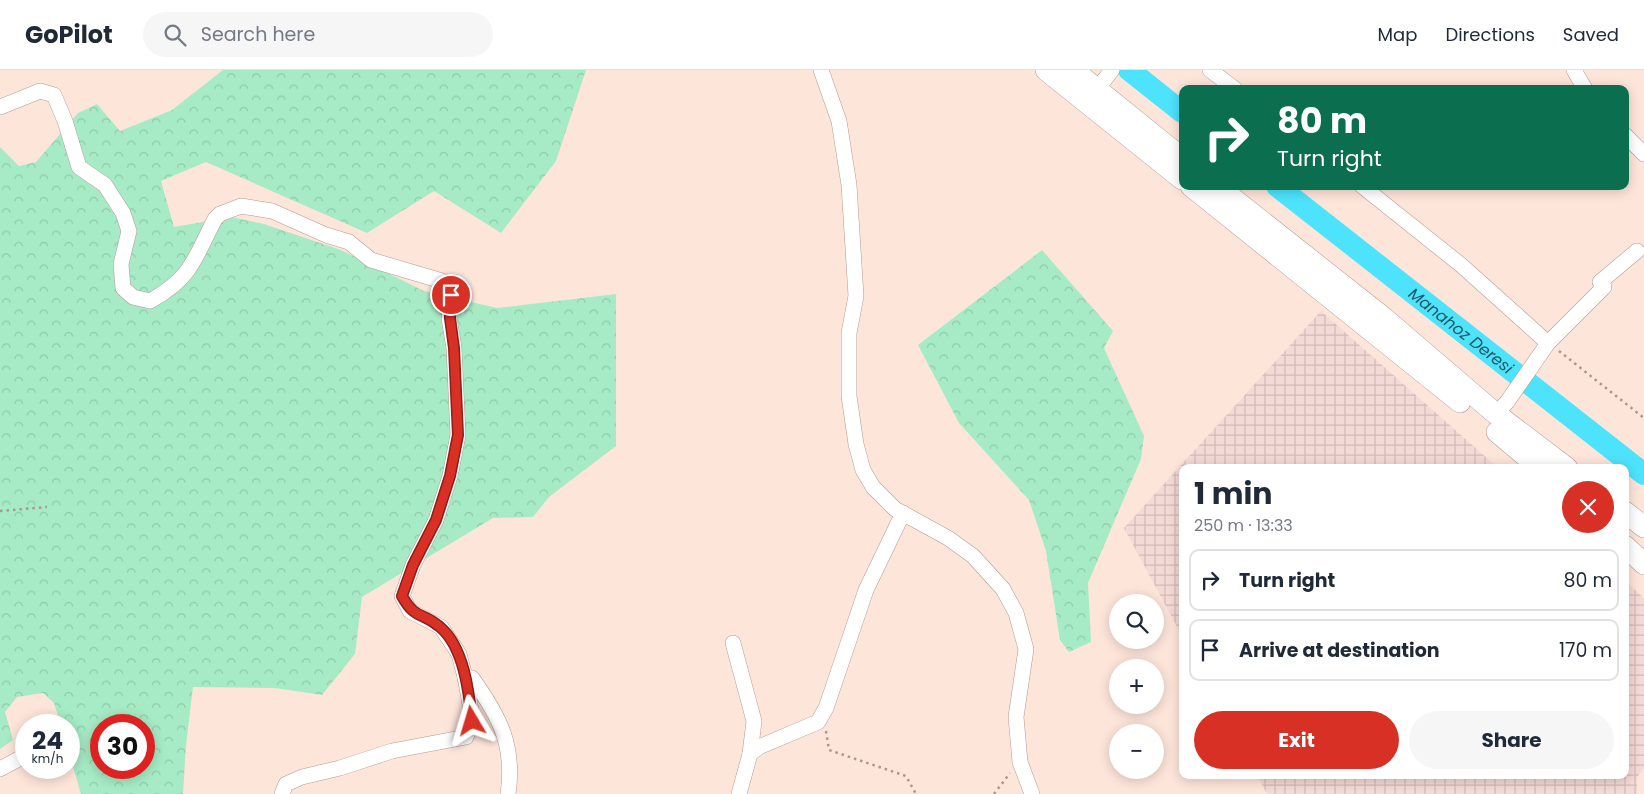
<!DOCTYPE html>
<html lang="en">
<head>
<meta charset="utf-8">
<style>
  :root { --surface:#fff; --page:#f6f6f7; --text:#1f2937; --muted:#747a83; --line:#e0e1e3; --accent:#d93025 }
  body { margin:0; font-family:Poppins,sans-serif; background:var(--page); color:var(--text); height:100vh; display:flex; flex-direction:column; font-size:19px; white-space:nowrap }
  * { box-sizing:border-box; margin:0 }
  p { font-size:16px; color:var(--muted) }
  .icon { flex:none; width:28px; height:28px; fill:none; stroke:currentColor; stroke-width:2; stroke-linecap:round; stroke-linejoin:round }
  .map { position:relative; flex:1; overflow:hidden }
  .panel { position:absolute; left:1179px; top:394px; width:450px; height:315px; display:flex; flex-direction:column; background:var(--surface); border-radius:10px; box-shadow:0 2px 12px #0003 }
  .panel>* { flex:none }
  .guide { position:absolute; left:1179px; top:15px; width:450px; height:105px; border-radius:10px; box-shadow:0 2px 12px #0003; background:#0b6e4f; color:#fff; overflow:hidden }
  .tools { position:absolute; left:1109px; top:524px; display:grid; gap:10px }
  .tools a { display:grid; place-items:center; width:55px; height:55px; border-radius:50%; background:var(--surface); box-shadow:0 2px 12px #0003; font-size:25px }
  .speed { position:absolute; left:15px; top:644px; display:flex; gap:10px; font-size:25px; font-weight:700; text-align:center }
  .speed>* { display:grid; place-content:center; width:65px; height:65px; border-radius:50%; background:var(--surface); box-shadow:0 2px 12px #0003; line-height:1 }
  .speed small { font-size:12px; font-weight:400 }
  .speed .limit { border:8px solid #d22; background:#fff; color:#111 }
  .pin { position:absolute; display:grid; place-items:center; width:42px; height:42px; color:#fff; margin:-21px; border:2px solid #fff; border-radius:50%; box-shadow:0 1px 5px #0007 }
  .me { position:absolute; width:55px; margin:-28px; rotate:353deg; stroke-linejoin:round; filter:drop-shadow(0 0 4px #0008) }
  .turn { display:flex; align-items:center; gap:18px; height:105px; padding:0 15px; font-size:22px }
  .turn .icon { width:65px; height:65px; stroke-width:2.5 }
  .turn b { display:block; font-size:35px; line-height:42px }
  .round { display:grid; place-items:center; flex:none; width:52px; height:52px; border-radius:26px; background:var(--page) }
  .summary { display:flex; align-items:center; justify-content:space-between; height:85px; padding:0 15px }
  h1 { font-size:30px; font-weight:700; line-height:38px }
  .button { display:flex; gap:10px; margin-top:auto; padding:10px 15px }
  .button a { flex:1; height:58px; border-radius:30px; background:var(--accent); color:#fff; font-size:20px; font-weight:700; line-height:58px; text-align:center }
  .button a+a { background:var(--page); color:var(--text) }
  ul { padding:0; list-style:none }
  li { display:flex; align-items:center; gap:15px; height:62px; margin:0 10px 8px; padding:0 5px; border:2px solid var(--line); border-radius:10px }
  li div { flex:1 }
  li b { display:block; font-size:19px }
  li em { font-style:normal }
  header { display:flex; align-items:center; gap:30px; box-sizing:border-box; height:70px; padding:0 25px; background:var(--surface); border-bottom:1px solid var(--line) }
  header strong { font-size:24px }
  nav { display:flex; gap:28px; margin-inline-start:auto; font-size:18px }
  .search { width:350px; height:45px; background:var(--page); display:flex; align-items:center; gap:12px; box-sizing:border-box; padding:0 18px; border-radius:28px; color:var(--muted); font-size:19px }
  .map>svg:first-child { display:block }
  .industrial { fill:url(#industrial-grid) }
  .forest { fill:url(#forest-crowns); fill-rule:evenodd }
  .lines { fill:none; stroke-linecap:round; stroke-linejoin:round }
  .river { stroke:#4de3fc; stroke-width:22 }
  .minor-casing { stroke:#b39b91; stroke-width:16 }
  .secondary-casing { stroke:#b39b91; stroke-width:22 }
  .path { stroke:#aa978f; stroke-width:2.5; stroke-dasharray:2.5 4; stroke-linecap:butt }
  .minor { stroke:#fff; stroke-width:15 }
  .secondary { stroke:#fff; stroke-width:21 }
  .route-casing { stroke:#8d1f18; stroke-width:12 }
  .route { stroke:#d93025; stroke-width:9 }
  .labels { text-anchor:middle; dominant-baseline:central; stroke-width:5; stroke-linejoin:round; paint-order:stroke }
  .water-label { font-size:16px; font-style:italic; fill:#1a5762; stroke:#fff }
</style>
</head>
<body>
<header>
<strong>GoPilot</strong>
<div class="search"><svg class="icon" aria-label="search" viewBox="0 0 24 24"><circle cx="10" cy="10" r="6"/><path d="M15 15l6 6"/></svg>Search here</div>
<nav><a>Map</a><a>Directions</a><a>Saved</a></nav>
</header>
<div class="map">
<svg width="1644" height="724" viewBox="0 0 1644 724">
  <defs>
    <pattern id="industrial-grid" width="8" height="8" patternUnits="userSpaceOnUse" patternTransform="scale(1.25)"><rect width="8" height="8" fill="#f4dad6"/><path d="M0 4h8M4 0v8" fill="none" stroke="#d2bbb8"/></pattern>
    <pattern id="forest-crowns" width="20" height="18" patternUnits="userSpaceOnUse" patternTransform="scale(1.25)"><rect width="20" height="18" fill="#a6ebc5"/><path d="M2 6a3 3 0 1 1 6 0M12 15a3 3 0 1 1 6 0" fill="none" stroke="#90caa9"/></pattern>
  </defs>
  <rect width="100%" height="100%" fill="#fee5da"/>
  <g class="industrial">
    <path d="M1321 241 1497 397 1182 398V566L1124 458Z"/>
    <path d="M1625 511 1644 528V699L1637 707V724H1267L1257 705H1625Z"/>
  </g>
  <g class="forest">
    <path d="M223 0H586L556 91 501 163 434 121 367 163 206 92 161 111 174 157 231 147 264 154 341 180 424 221 497 238 616 224V376L549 427 533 447 493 448 362 527 355 584 322 625 275 618 193 617 186 675 183 724H81L69 683V655H61L54 633 43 623 17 627 5 642 13 670 0 679V77L19 96 36 92 78 43 97 34 120 61 172 40ZM101 655H144V698H101Z"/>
    <path d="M1042 180 1113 261 1104 278 1144 366 1141 389 1088 513 1091 572 1069 582 1060 570 1046 481 1029 430 959 353 918 275Z"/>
  </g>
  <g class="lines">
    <g class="river">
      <path d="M1129 0 1182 42"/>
      <path id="s1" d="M1277 116 1644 404"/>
    </g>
    <defs>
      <g id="minor">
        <path d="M821 0 839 51 849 115 856 226 849 263V326L856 374 863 400 873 417 895 439 948 468 973 486 1003 519 1016 543 1026 579 1016 647 1020 692 1032 724"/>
        <path d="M1210 0 1235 19"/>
        <path d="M1574 0 1585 19"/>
        <path d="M1097 19 1112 0"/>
        <path d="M0 37 40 21 54 25 65 51 79 97 105 115 123 143 129 161 121 194 123 218 133 227 150 231C192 208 194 189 215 149L220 144 241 136 272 141 326 165 349 172 371 190 442 211 451 225 449 248 454 278 458 365 450 406 436 450 413 495 402 526 410 541 441 557 459 584 465 607"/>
        <path d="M1625 65 1644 84"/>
        <path d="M1362 116 1461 195 1548 273"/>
        <path d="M1496 344 1507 332 1548 273 1604 217 1600 212 1637 181"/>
        <path d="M733 573 754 651 750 684"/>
        <path d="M0 699 26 685"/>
        <path d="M282 724 286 714 302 707 340 698 392 681 466 667 473 651 465 607 472 608C500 647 515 676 508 724"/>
        <path d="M739 724 750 684 759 677 818 652 826 638 866 520 903 443"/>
      </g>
      <g id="secondary">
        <path d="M1046 0 1182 109"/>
        <path d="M1073 0 1182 88"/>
        <path d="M1191 116 1460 332"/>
        <path d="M1217 116 1384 248 1496 344 1567 398"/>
        <path d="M1497 362 1540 398"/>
        <path d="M1625 442 1644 457"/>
        <path d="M1625 476 1644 494"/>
      </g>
    </defs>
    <use href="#minor" class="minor-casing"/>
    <use href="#secondary" class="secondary-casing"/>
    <g class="path">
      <path d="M1559 281 1644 348"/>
      <path d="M0 441 47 437"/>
      <path d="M826 661 829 680 906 706 916 724"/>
      <path d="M994 724 1010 703"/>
    </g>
    <use href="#minor" class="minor"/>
    <use href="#secondary" class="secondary"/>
  </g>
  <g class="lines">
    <defs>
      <path id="route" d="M451 225 450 248 454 278 458 365 450 406 436 450 413 495 402 526C416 551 422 541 440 557 464 577 469 622 472 651"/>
    </defs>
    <use href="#route" class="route-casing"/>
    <use href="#route" class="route"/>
  </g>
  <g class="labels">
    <g class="water-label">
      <text stroke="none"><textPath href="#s1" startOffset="234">Manahoz Deresi</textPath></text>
    </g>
  </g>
</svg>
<div class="tools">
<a><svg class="icon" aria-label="search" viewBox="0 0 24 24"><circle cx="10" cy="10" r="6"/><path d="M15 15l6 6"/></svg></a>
<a>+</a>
<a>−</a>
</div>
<div class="speed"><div>24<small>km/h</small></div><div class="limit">30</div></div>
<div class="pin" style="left:451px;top:225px;background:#d93025"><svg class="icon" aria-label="arrive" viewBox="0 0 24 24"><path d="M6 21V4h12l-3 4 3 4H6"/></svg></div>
<svg class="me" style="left:472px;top:651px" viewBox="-20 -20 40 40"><path d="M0-17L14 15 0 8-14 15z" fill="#d93025" stroke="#fff" stroke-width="4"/></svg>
<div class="guide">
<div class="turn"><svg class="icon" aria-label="right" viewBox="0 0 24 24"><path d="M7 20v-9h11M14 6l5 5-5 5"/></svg><div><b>80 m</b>Turn right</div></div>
</div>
<section class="panel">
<div class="summary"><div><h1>1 min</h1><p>250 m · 13:33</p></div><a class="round" style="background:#d93025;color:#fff"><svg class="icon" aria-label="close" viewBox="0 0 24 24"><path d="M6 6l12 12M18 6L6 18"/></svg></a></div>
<ul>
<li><svg class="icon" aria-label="right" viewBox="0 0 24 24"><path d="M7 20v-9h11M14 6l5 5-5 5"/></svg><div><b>Turn right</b></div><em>80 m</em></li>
<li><svg class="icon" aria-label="arrive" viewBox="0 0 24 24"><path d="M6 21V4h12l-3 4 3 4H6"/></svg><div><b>Arrive at destination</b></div><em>170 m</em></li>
</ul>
<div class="button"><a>Exit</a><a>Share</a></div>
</section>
</div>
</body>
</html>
